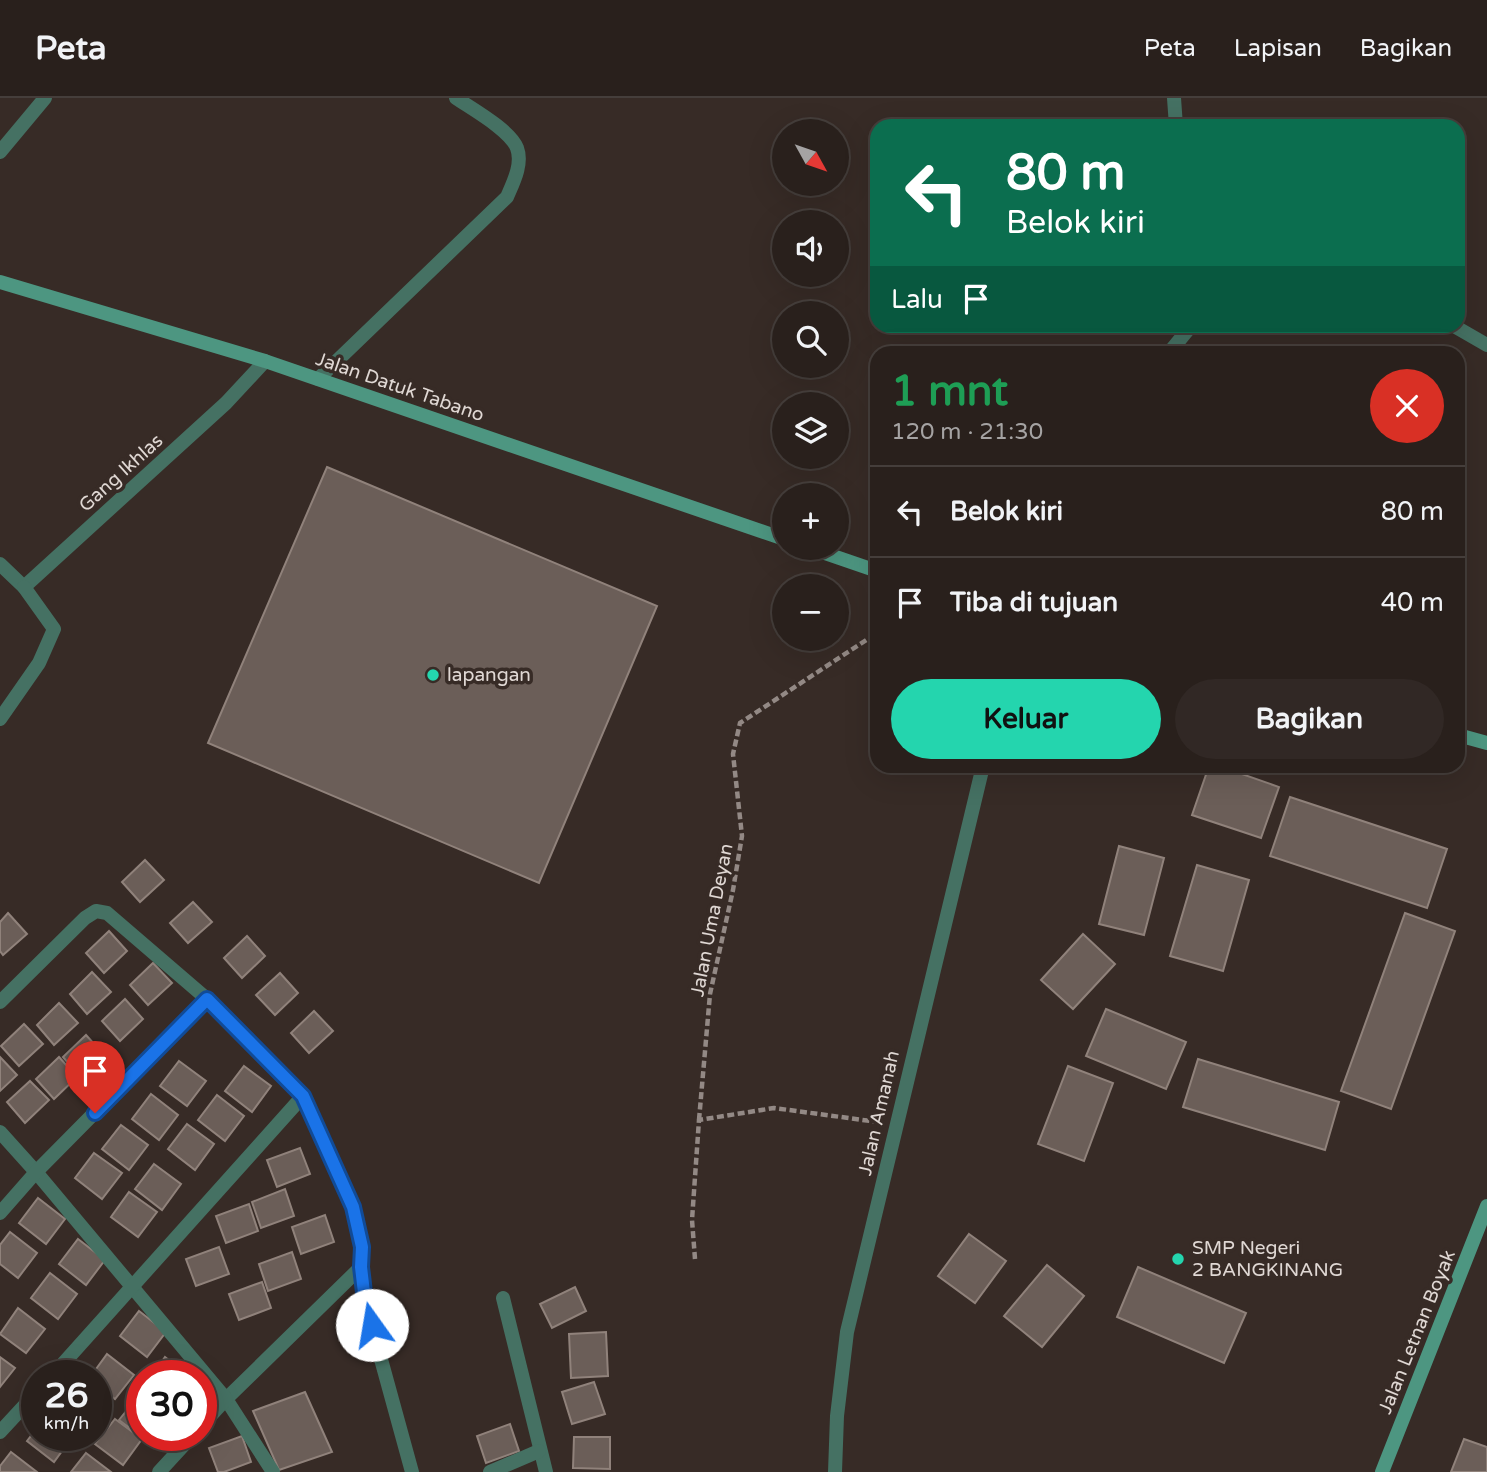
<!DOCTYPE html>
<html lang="id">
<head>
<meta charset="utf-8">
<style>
  :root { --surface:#29201c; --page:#312825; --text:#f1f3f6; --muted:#a5a3a3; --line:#453e3b; --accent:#24d5ae }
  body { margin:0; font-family:"Varela Round",sans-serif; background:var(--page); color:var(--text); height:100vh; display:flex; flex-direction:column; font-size:26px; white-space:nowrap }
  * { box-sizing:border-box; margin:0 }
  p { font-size:23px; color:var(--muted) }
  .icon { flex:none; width:38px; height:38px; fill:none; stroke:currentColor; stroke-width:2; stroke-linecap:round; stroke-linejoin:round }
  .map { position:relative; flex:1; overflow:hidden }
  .details { position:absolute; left:870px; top:248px; width:595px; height:427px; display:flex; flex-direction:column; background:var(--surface); border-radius:21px; box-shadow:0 7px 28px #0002,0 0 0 2px var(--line) }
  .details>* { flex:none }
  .hud { position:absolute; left:870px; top:21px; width:595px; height:214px; border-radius:21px; box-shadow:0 7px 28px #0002,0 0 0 2px var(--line); background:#0b6e4f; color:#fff; overflow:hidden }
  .needle { width:46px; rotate:130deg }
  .controls { position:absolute; left:772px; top:21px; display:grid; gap:14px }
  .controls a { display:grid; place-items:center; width:77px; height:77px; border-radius:50%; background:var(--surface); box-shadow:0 7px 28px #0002,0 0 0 2px var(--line); font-size:35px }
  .speed { position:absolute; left:21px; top:1262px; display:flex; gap:14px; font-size:35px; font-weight:700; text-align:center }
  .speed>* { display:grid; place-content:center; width:91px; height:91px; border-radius:50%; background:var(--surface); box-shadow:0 7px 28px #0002,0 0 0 2px var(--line); line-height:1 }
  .speed small { font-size:18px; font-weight:400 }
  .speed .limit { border:10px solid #d22; background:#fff; color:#111 }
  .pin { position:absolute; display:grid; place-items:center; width:60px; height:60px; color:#fff; margin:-72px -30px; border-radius:50% 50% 50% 0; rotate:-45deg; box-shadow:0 0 7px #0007 }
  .pin .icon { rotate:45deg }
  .me { position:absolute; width:77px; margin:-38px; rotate:347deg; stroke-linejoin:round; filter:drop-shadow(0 0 5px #0008) }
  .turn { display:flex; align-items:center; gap:24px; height:147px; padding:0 21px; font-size:32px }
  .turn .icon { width:91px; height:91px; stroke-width:2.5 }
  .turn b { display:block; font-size:49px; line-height:60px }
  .then { display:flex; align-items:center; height:66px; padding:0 21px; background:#0003; gap:14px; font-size:26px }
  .round { display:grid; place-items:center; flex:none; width:74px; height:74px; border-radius:37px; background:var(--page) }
  .head { display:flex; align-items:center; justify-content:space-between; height:119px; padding:0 21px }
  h1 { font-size:42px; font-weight:800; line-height:52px; color:#1e9e55 }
  .action { display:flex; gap:14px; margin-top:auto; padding:14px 21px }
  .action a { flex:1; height:80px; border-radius:42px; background:var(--accent); color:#111; font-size:28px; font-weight:800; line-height:80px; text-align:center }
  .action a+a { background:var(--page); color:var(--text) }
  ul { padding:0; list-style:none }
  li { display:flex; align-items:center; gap:21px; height:91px; padding:0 21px; border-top:2px solid var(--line) }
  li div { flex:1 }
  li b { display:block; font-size:26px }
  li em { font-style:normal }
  header { display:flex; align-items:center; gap:42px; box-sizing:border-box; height:98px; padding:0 35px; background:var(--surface); border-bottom:2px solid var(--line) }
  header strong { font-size:33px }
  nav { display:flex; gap:38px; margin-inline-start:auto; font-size:24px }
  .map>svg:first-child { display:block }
  .building { fill:#6b5e58; stroke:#90827b; stroke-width:2 }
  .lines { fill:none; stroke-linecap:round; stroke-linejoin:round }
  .path { stroke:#938985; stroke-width:4.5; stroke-dasharray:7 3.5; stroke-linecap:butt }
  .street { stroke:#457163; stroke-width:14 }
  .secondary { stroke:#4d9681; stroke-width:14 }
  .route-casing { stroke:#114b97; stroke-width:18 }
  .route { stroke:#1a73e8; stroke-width:12 }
  .poi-dot { fill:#24d5ae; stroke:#372b26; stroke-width:2.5 }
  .labels { text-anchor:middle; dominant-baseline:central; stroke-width:7; stroke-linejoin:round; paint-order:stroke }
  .street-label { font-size:19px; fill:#e0d8d4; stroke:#372b26 }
  .poi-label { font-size:19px; fill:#e0d8d4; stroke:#372b26; text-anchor:start }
</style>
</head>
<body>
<header>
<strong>Peta</strong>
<nav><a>Peta</a><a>Lapisan</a><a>Bagikan</a></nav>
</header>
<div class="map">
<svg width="1487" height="1374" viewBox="0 0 1487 1374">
  <rect width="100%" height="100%" fill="#372b26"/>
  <g class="building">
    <path d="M327 369 657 508 539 785 208 645Z"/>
    <path d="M1209 668H1219L1279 689 1261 740 1192 717Z"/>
    <path d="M1290 699 1447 751 1427 810 1270 758Z"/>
    <path d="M1119 748 1164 760 1144 837 1099 826Z"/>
    <path d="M145 762 164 782 140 804 122 784Z"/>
    <path d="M1197 767 1249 782 1223 873 1170 858Z"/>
    <path d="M193 804 212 824 188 845 170 825Z"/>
    <path d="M8 815 27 836 3 857 0 853V824Z"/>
    <path d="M1405 815 1455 833 1391 1011 1341 993Z"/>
    <path d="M109 833 127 853 104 875 86 855Z"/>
    <path d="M1083 836 1115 866 1073 911 1041 882Z"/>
    <path d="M247 838 265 858 242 880 224 860Z"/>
    <path d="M153 865 172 885 148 907 130 887Z"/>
    <path d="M92 874 111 894 87 916 70 896Z"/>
    <path d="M280 875 298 895 275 917 256 897Z"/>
    <path d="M125 901 143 921 120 943 102 923Z"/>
    <path d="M59 905 78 925 54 947 37 927Z"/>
    <path d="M1106 911 1186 944 1166 991 1086 958Z"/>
    <path d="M314 913 333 933 309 955 291 935Z"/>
    <path d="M24 926 43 946 19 968 1 948Z"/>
    <path d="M86 937 104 957 80 979 63 959Z"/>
    <path d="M0 959 17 977 0 993Z"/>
    <path d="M59 959 77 979 54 1001 36 981Z"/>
    <path d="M1198 961 1339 1004 1325 1052 1183 1009Z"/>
    <path d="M179 963 206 983 187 1008 160 988Z"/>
    <path d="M244 968 271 988 252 1014 225 993Z"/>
    <path d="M1068 968 1113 985 1084 1063 1038 1046Z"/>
    <path d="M30 983 49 1002 25 1025 7 1004Z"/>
    <path d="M151 996 178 1017 159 1042 132 1021Z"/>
    <path d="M217 997 244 1018 225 1043 198 1022Z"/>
    <path d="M187 1026 214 1046 195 1072 168 1051Z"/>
    <path d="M121 1027 148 1047 129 1072 102 1051Z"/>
    <path d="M300 1050 310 1076 277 1089 267 1062Z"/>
    <path d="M94 1055 122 1075 102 1101 75 1080Z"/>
    <path d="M154 1066 181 1086 162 1112 135 1091Z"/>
    <path d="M285 1091 294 1118 261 1130 252 1104Z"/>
    <path d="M129 1094 157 1114 138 1139 111 1119Z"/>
    <path d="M38 1100 65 1121 46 1146 19 1125Z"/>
    <path d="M249 1106 258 1133 226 1145 216 1118Z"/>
    <path d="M325 1117 334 1144 301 1156 292 1129Z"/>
    <path d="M10 1134 37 1155 18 1180 0 1166V1147Z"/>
    <path d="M969 1136 1006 1163 975 1205 938 1178Z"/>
    <path d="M78 1141 105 1162 86 1187 59 1166Z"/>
    <path d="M219 1149 229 1176 196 1188 186 1161Z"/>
    <path d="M292 1154 301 1181 268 1193 259 1166Z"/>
    <path d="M1047 1167 1084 1198 1042 1249 1004 1218Z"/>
    <path d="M1138 1169 1246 1215 1224 1265 1117 1219Z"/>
    <path d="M50 1175 77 1196 58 1221 31 1200Z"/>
    <path d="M262 1184 271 1210 239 1222 229 1196Z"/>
    <path d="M575 1189 586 1213 552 1230 540 1206Z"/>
    <path d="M18 1210 45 1231 26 1255 0 1236Z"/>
    <path d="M139 1213 166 1234 147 1259 120 1238Z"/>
    <path d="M606 1234 608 1278 571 1280 569 1236Z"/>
    <path d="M107 1256 134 1277 115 1301 96 1287V1278H91Z"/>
    <path d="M0 1259 15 1270 0 1289Z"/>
    <path d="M165 1259 189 1278H152Z"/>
    <path d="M594 1284 605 1316 572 1326 562 1294Z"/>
    <path d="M305 1294 332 1354 279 1372 253 1313Z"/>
    <path d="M139 1297 142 1299V1337H151L147 1343 119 1322Z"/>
    <path d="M115 1321 142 1341 123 1367 95 1346Z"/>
    <path d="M510 1326 519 1353 486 1365 477 1338Z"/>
    <path d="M37 1330V1337L73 1338 54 1364 27 1343Z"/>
    <path d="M242 1338 251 1364 224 1374H218L209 1350Z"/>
    <path d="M574 1339H610V1371L573 1370Z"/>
    <path d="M1464 1341 1487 1349V1374H1451Z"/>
    <path d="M11 1354 37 1374H0V1368Z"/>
    <path d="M86 1355 111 1374H71Z"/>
  </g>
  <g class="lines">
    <g class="path">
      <path d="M699 1022 710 896 733 792 742 738 733 656 740 625 877 535"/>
      <path d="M695 1161 692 1122 699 1022 774 1010 878 1024"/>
    </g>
    <g class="street">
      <path d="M1174 0 1176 28"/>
      <path d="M0 54 45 0"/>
      <path d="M1454 228 1487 247"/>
      <path d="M1168 256 1191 228"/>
      <path d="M318 281 507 99C513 85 523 66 517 50 510 32 472 11 456 0"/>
      <path d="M0 466 24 489 226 305 265 263"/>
      <path d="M0 621 39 565 54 531 24 489"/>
      <path d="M0 904 85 820 96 813 107 815 207 901 303 998 353 1109 362 1149 361 1169 226 1301 273 1374"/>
      <path d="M0 1034 36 1074 226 1301 201 1328"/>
      <path d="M0 1115 36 1074 207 901"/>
      <path d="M361 1169 365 1203 412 1374"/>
      <path d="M503 1200 546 1374"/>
      <path d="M52 1278 303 998"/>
      <path d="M0 1334 37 1294"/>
      <path d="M159 1374 193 1337"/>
      <path d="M490 1374 539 1353"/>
      <path d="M835 1374 837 1318 847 1234 983 668"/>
    </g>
    <g class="secondary">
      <path d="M0 184 265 263 784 441"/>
      <path d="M810 450 877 473"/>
      <path d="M1458 637 1487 645"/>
      <path d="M1382 1374 1487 1108"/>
    </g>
  </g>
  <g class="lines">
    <defs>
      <path id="route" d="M95 1015 207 901 303 998 353 1109 362 1149 361 1169 365 1203 372 1227"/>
    </defs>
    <use href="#route" class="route-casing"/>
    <use href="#route" class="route"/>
  </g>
  <g class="poi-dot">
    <circle cx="433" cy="577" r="7"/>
    <circle cx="1178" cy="1161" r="7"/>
  </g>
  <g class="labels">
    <g class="street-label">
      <text transform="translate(400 289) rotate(19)">Jalan Datuk Tabano</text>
      <text transform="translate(121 375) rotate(-42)">Gang Ikhlas</text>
      <text transform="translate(712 822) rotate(-79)">Jalan Uma Deyan</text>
      <text transform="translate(879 1015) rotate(-77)">Jalan Amanah</text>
      <text transform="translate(1417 1234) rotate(-68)">Jalan Letnan Boyak</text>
    </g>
    <g class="poi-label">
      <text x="447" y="577">lapangan</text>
      <text x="1192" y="1150">SMP Negeri<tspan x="1192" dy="22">2 BANGKINANG</tspan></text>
    </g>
  </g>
</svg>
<div class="controls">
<a><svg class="needle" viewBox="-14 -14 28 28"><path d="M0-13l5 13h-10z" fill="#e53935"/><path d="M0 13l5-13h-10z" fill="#a5a3a3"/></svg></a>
<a><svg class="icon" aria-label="sound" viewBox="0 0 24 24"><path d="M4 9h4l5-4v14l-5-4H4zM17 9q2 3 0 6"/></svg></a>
<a><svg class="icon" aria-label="search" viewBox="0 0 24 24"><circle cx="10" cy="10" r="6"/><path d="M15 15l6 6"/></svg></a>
<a><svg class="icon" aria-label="layers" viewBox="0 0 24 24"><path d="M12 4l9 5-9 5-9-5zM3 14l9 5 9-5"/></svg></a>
<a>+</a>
<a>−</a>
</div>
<div class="speed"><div>26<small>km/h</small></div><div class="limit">30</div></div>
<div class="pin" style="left:95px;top:1015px;background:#d93025"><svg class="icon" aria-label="arrive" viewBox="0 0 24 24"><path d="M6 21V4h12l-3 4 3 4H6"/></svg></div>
<svg class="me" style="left:372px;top:1227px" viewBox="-20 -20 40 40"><circle r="19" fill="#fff"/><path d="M0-13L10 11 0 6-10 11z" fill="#1a73e8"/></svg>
<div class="hud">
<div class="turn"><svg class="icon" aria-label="left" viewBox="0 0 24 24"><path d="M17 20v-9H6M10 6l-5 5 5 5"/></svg><div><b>80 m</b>Belok kiri</div></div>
<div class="then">Lalu<svg class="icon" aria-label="arrive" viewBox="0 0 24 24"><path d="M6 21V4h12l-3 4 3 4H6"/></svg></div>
</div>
<section class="details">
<div class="head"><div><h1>1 mnt</h1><p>120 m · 21:30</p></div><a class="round" style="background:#d93025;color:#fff"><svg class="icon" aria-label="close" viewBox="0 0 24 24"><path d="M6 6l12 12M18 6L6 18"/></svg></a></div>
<ul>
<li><svg class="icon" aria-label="left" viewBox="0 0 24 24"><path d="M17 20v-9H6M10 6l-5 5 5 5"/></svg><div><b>Belok kiri</b></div><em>80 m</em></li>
<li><svg class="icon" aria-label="arrive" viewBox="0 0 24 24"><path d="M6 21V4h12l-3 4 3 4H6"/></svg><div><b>Tiba di tujuan</b></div><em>40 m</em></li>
</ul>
<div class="action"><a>Keluar</a><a>Bagikan</a></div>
</section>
</div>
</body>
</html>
